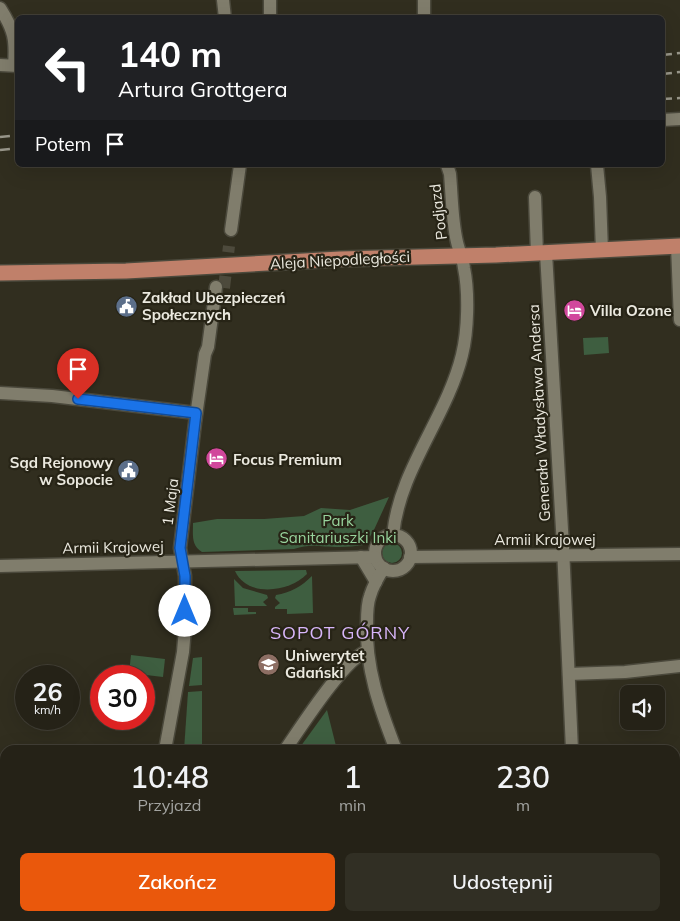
<!DOCTYPE html>
<html lang="pl">
<head>
<meta charset="utf-8">
<style>
  :root { --surface:#252217; --page:#312f24; --text:#f1f3f6; --muted:#a3a4a1; --line:#423f36; --accent:#ea580c }
  body { margin:0; font-family:Mulish,sans-serif; background:var(--page); color:var(--text); height:100vh; display:flex; flex-direction:column; font-size:19px; white-space:nowrap }
  * { box-sizing:border-box; margin:0 }
  p { font-size:16px; color:var(--muted) }
  .icon { flex:none; width:28px; height:28px; fill:none; stroke:currentColor; stroke-width:2; stroke-linecap:round; stroke-linejoin:round }
  .map { position:relative; flex:1; overflow:hidden }
  .drawer { position:absolute; left:0px; top:745px; width:680px; height:176px; display:flex; flex-direction:column; background:var(--surface); border-radius:15px 15px 0 0; box-shadow:0 5px 20px #0002,0 0 0 1px var(--line) }
  .drawer>* { flex:none }
  .hud { position:absolute; left:15px; top:15px; width:650px; height:152px; border-radius:8px; box-shadow:0 5px 20px #0002,0 0 0 1px var(--line); background:#202124; color:#fff; overflow:hidden }
  .fabs { position:absolute; left:620px; top:685px; display:grid; gap:10px }
  .fabs a { display:grid; place-items:center; width:45px; height:45px; border-radius:8px; background:var(--surface); box-shadow:0 5px 20px #0002,0 0 0 1px var(--line); font-size:25px }
  .speed { position:absolute; left:15px; top:665px; display:flex; gap:10px; font-size:25px; font-weight:700; text-align:center }
  .speed>* { display:grid; place-content:center; width:65px; height:65px; border-radius:50%; background:var(--surface); box-shadow:0 5px 20px #0002,0 0 0 1px var(--line); line-height:1 }
  .speed small { font-size:12px; font-weight:400 }
  .speed .limit { border:8px solid #d22; background:#fff; color:#111 }
  .pin { position:absolute; display:grid; place-items:center; width:42px; height:42px; color:#fff; margin:-51px -21px; border-radius:50% 50% 50% 0; rotate:-45deg; box-shadow:0 0 5px #0007 }
  .pin .icon { rotate:45deg }
  .me { position:absolute; width:55px; margin:-28px; rotate:0deg; stroke-linejoin:round; filter:drop-shadow(0 0 4px #0008) }
  .turn { display:flex; align-items:center; gap:18px; height:105px; padding:0 20px; font-size:22px }
  .turn .icon { width:65px; height:65px; stroke-width:2.5 }
  .turn b { display:block; font-size:35px; line-height:42px }
  .then { display:flex; align-items:center; height:48px; padding:0 20px; background:#0003; gap:10px; font-size:19px }
  .eta { display:flex; justify-content:space-evenly; align-items:center; height:85px; text-align:center }
  .eta b { font-size:30px; font-weight:600; line-height:35px }
  .action { display:flex; gap:10px; margin-top:auto; padding:10px 20px }
  .action a { flex:1; height:58px; border-radius:8px; background:var(--accent); color:#fff; font-size:20px; font-weight:600; line-height:58px; text-align:center }
  .action a+a { background:var(--page); color:var(--text) }
  .map>svg:first-child { display:block }
  .green { fill:#3e5e40 }
  .lines { fill:none; stroke-linecap:round; stroke-linejoin:round }
  .minor-tunnel { stroke:#4d4a3c; stroke-width:12; stroke-dasharray:12 6; stroke-linecap:butt }
  .minor-casing { stroke:#4b493c; stroke-width:15 }
  .major-casing { stroke:#4b493c; stroke-width:18 }
  .minor { stroke:#807d6c; stroke-width:12 }
  .major { stroke:#c0806a; stroke-width:15 }
  .rail { stroke:#99978b; stroke-width:2.5; stroke-dasharray:10 5; stroke-linecap:butt }
  .route-casing { stroke:#114b97; stroke-width:12 }
  .route { stroke:#1a73e8; stroke-width:9 }
  .labels { text-anchor:middle; dominant-baseline:central; stroke-width:4.5; stroke-linejoin:round; paint-order:stroke }
  .street-label { font-size:15px; fill:#ebe9df; stroke:#272416 }
  .poi-label { font-size:15px; font-weight:bold; fill:#ebe9df; stroke:#272416; text-anchor:start }
  .park-label { font-size:15px; fill:#98d49d; stroke:#272416 }
  .quarter-label { font-size:18px; letter-spacing:1px; fill:#d8b6fa; stroke:#272416 }
</style>
</head>
<body>
<div class="map">
<svg width="680" height="921" viewBox="0 0 680 921">
  <rect width="100%" height="100%" fill="#312e1f"/>
  <g class="green">
    <path d="M608 337 609 353 584 355 583 338Z"/>
    <path d="M389 497 373 532 364 545C355 546 347 547 339 547 321 547 311 543 294 549L202 552C191 545 193 535 193 523L217 519H264L304 516 321 508 350 510Z"/>
    <circle cx="392" cy="553" r="10"/>
    <path d="M306 570 307 574C290 592 247 598 235 571Z"/>
    <path d="M312 576 313 613 287 614V609H275V607L280 603 275 598 276 595C290 593 302 586 312 576Z"/>
    <path d="M234 579 243 588 267 595 268 598 263 602 267 606H235Z"/>
    <path d="M233 608H248V612H256V614L234 615Z"/>
    <path d="M131 655 165 659 163 677 129 673Z"/>
    <path d="M202 657V685L189 686 193 658Z"/>
    <path d="M202 691V750H184L188 692Z"/>
    <path d="M327 710 337 750H298Z"/>
    <path d="M0 914 5 915V916H22L25 921H0Z"/>
    <path d="M213 916H408L411 921H208Z"/>
  </g>
  <g class="lines">
    <path class="minor-tunnel" d="M224 288 229 246"/>
    <defs>
      <g id="minor">
        <path d="M223 0 225 18"/>
        <path d="M424 0V18"/>
        <path d="M0 8C14 30 16 40 14 65"/>
        <path d="M270 18V0"/>
        <path d="M0 65 18 66"/>
        <path d="M662 120 680 119"/>
        <path d="M597 165 600 197 602 251"/>
        <path d="M535 197 537 254"/>
        <path d="M231 230 240 165"/>
        <path d="M677 246 680 320"/>
        <path d="M546 253 563 547 572 750"/>
        <path d="M0 393 52 396 196 413"/>
        <path d="M393 535C399 470 447 417 462 355 468 331 469 292 464 268 463 259 459 251 457 242 452 221 452 197 450 174L447 165"/>
        <circle cx="393" cy="553" r="18"/>
        <path d="M361 557 376 582"/>
        <path d="M410 557 680 554"/>
        <path d="M0 566 375 557"/>
        <path d="M384 568C378 577 373 586 370 596 367 604 367 614 367 623 365 667 380 709 396 750"/>
        <path d="M569 674 625 672 680 666"/>
        <path d="M165 750 183 652 185 628V576L180 548 195 423 205 354 208 347 216 287"/>
        <path d="M285 750C301 727 344 659 367 651"/>
        <path d="M675 901 680 887"/>
        <path d="M485 916 489 921"/>
        <path d="M605 916 606 921"/>
        <path d="M155 921V916"/>
        <path d="M191 921 196 916"/>
        <path d="M668 921 670 916"/>
      </g>
      <path id="major" d="M0 273 126 271 340 259 496 255 680 246"/>
    </defs>
    <use href="#minor" class="minor-casing"/>
    <use href="#major" class="major-casing"/>
    <use href="#minor" class="minor"/>
    <use href="#major" class="major"/>
    <g class="rail">
      <path d="M662 55 680 53"/>
      <path d="M662 74 680 72"/>
      <path d="M662 99 680 98"/>
      <path d="M0 137 18 135"/>
      <path d="M0 150 18 148"/>
    </g>
  </g>
  <g class="lines">
    <defs>
      <path id="route" d="M78 399 196 413 180 548 185 576V611"/>
    </defs>
    <use href="#route" class="route-casing"/>
    <use href="#route" class="route"/>
  </g>
  <defs>
    <symbol id="civic-disc" viewBox="-11 -11 22 22"><circle r="9.5" fill="#5c6f8a" stroke="#272416"/><path d="M-.6-6.5H3V-4.5H.6V-3L4-1V1h2V6H-6V1h2V-1L-.6-3ZM-1.2 2.5V6h2.4V2.5Z" fill="#fff"/></symbol>
    <symbol id="hotel-disc" viewBox="-11 -11 22 22"><circle r="9.5" fill="#d1479c" stroke="#272416"/><path d="M-6-4.5h1.5V1H6V5H4.5V3h-9V5H-6ZM-4 0a1.8 1.8 0 1 1 3.6 0ZM.5 0V-2.5h3Q6-2.5 6 0Z" fill="#fff"/></symbol>
    <symbol id="university-disc" viewBox="-11 -11 22 22"><circle r="9.5" fill="#8d6e63" stroke="#272416"/><path d="M0-5L7-2L0 1L-7-2ZM-4 1L0 2.5L4 1V4Q0 6-4 4Z" fill="#fff"/></symbol>
  </defs>
  <g fill-rule="evenodd">
    <use href="#civic-disc" x="114" y="294" width="25" height="25"/>
    <use href="#hotel-disc" x="562" y="298" width="25" height="25"/>
    <use href="#hotel-disc" x="204" y="446" width="25" height="25"/>
    <use href="#civic-disc" x="116" y="458" width="25" height="25"/>
    <use href="#university-disc" x="256" y="652" width="25" height="25"/>
  </g>
  <g class="labels">
    <g class="street-label">
      <text transform="translate(438 212) rotate(-97)">Podjazd</text>
      <text transform="translate(340 260) rotate(-3)">Aleja Niepodległości</text>
      <text transform="translate(539 413) rotate(-93)">Generała Władysława Andersa</text>
      <text transform="translate(170 502) rotate(-83)">1 Maja</text>
      <text x="545" y="539">Armii Krajowej</text>
      <text transform="translate(113 547) rotate(-1)">Armii Krajowej</text>
    </g>
    <g class="poi-label">
      <text x="142" y="297">Zakład Ubezpieczeń<tspan x="142" dy="17">Społecznych</tspan></text>
      <text x="590" y="310">Villa Ozone</text>
      <text x="233" y="459">Focus Premium</text>
      <text x="113" y="462" text-anchor="end">Sąd Rejonowy<tspan x="113" dy="17">w Sopocie</tspan></text>
      <text x="285" y="655">Uniwerytet<tspan x="285" dy="17">Gdański</tspan></text>
    </g>
    <g class="park-label">
      <text x="338" y="520">Park<tspan x="338" dy="17">Sanitariuszki Inki</tspan></text>
    </g>
    <g class="quarter-label">
      <text x="340" y="632">SOPOT GÓRNY</text>
    </g>
  </g>
</svg>
<div class="fabs">
<a><svg class="icon" aria-label="sound" viewBox="0 0 24 24"><path d="M4 9h4l5-4v14l-5-4H4zM17 9q2 3 0 6"/></svg></a>
</div>
<div class="speed"><div>26<small>km/h</small></div><div class="limit">30</div></div>
<div class="pin" style="left:78px;top:399px;background:#d93025"><svg class="icon" aria-label="arrive" viewBox="0 0 24 24"><path d="M6 21V4h12l-3 4 3 4H6"/></svg></div>
<svg class="me" style="left:185px;top:611px" viewBox="-20 -20 40 40"><circle r="19" fill="#fff"/><path d="M0-13L10 11 0 6-10 11z" fill="#1a73e8"/></svg>
<div class="hud">
<div class="turn"><svg class="icon" aria-label="left" viewBox="0 0 24 24"><path d="M17 20v-9H6M10 6l-5 5 5 5"/></svg><div><b>140 m</b>Artura Grottgera</div></div>
<div class="then">Potem<svg class="icon" aria-label="arrive" viewBox="0 0 24 24"><path d="M6 21V4h12l-3 4 3 4H6"/></svg></div>
</div>
<section class="drawer">
<div class="eta">
<div><b>10:48</b><p>Przyjazd</p></div>
<div><b>1</b><p>min</p></div>
<div><b>230</b><p>m</p></div>
</div>
<div class="action"><a>Zakończ</a><a>Udostępnij</a></div>
</section>
</div>
</body>
</html>
